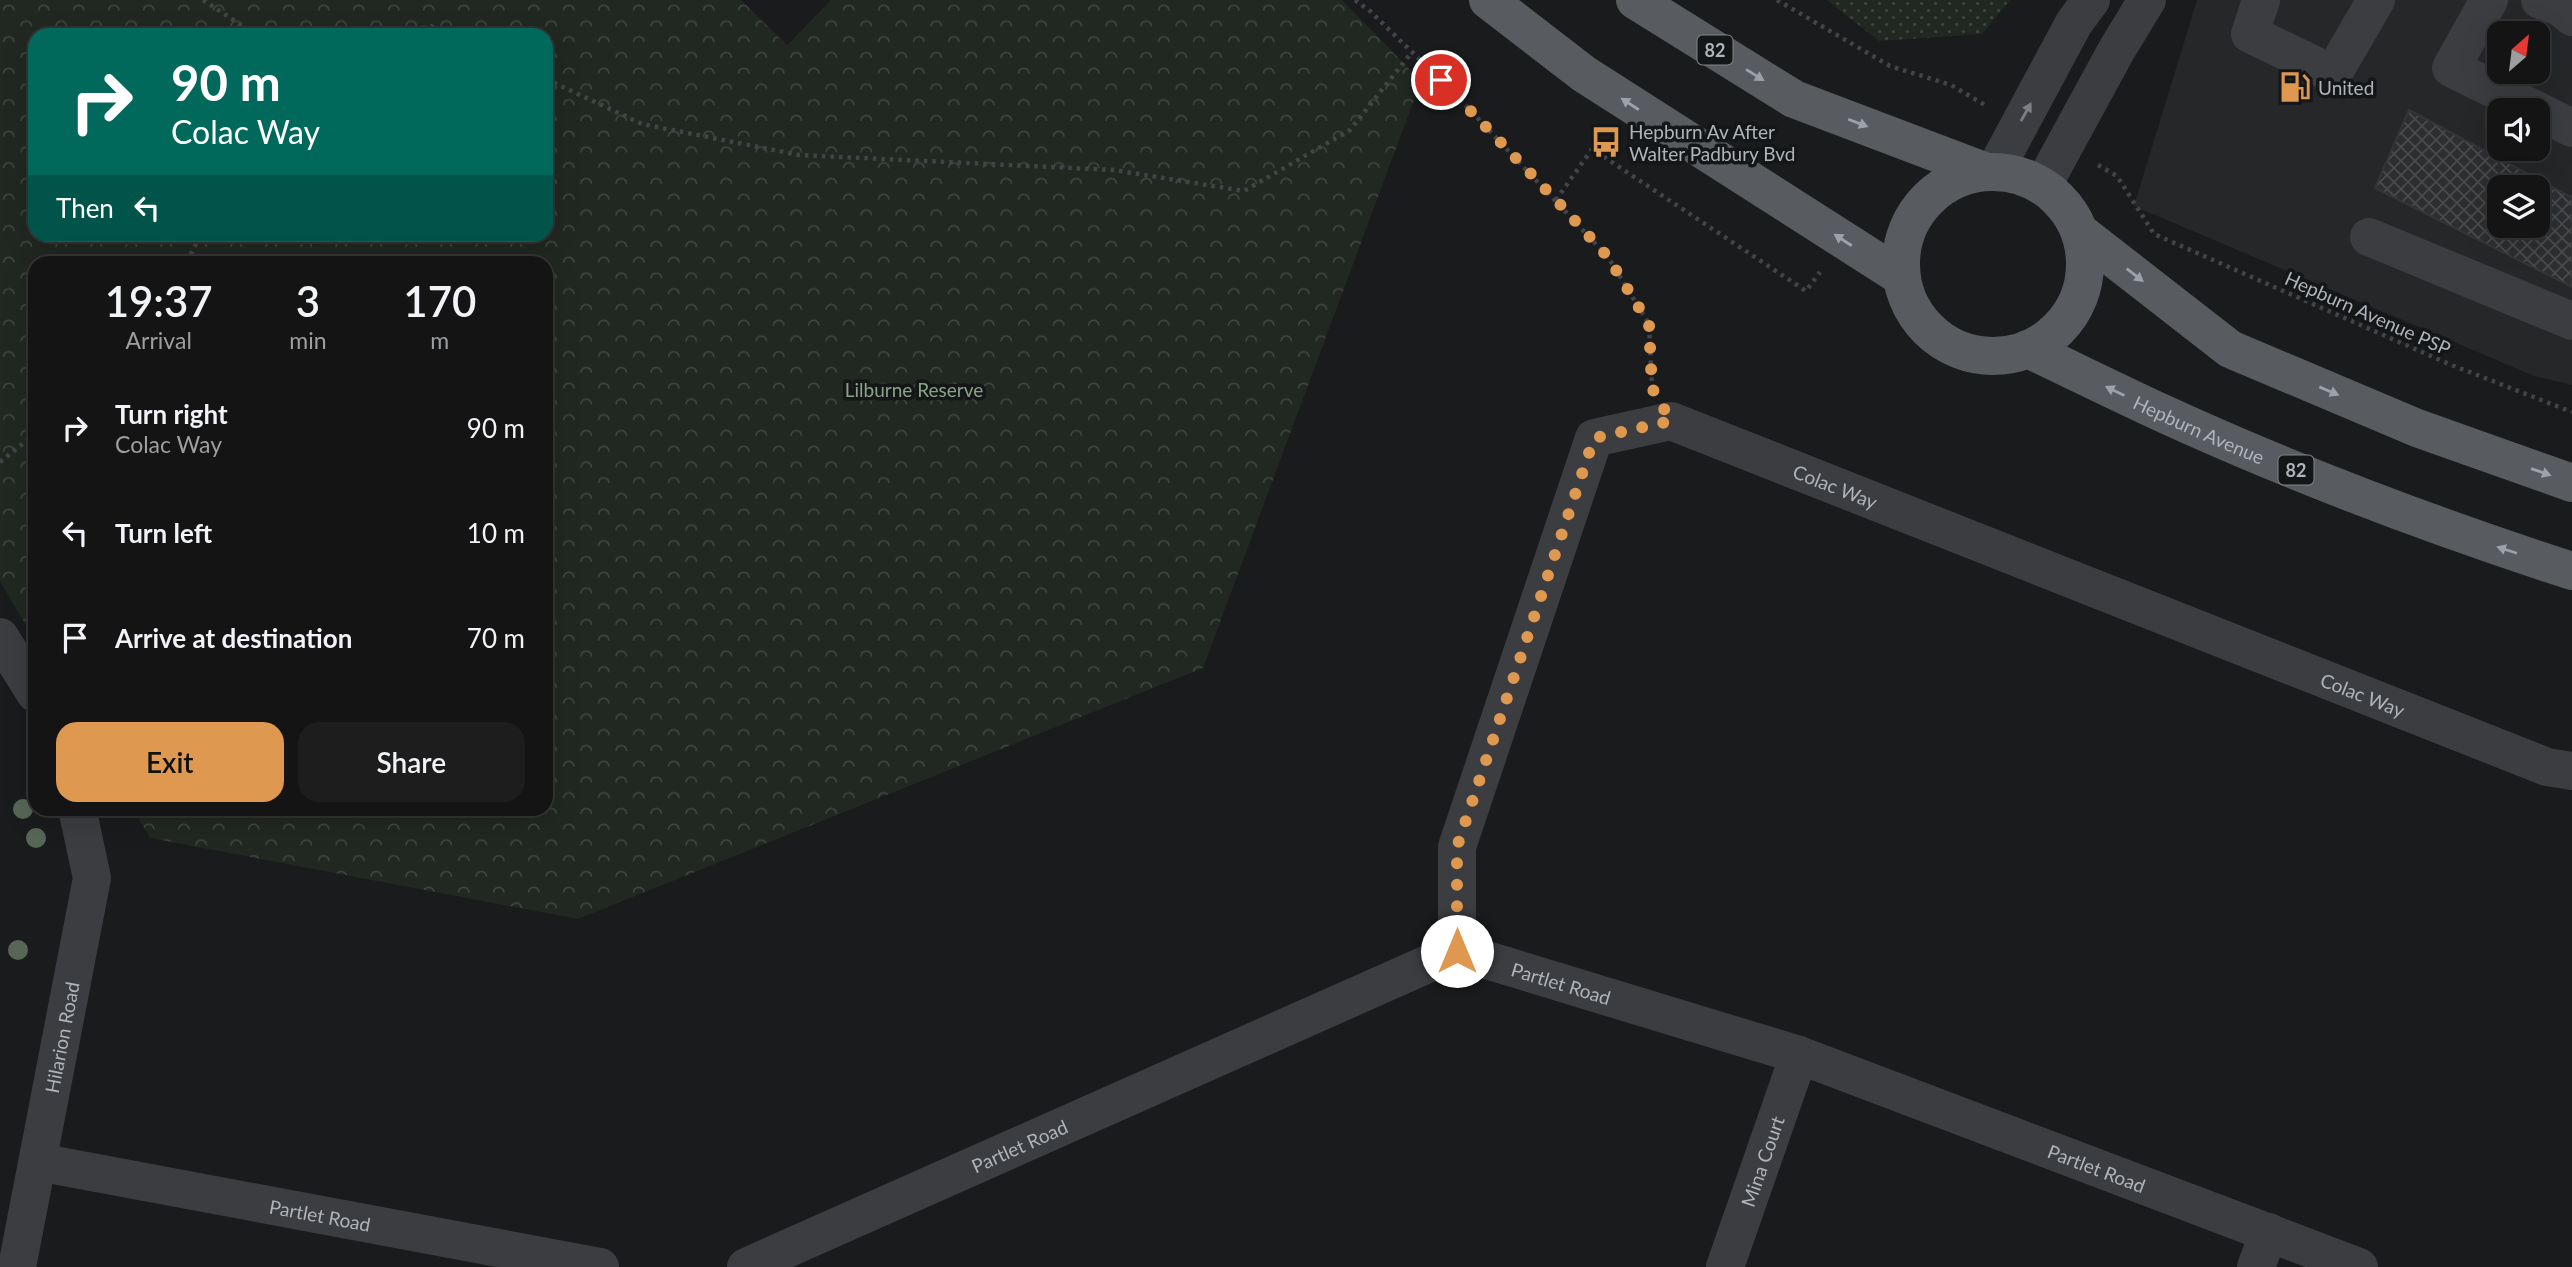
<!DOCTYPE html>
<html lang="en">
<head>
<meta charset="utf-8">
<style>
  :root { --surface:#141415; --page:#1d1d1e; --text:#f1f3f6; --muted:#9d9ea0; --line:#333334; --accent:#de9850 }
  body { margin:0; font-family:Lato,sans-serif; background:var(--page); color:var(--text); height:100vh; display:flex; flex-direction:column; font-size:26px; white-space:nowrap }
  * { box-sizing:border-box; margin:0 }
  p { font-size:23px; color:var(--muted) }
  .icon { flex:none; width:38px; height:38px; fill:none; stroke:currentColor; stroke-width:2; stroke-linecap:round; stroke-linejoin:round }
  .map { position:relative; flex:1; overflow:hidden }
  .panel { position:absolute; left:28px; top:256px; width:525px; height:560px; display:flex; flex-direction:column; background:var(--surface); border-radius:21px; box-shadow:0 7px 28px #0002,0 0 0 2px var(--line) }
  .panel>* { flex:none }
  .top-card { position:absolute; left:28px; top:28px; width:525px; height:214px; border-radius:21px; box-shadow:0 7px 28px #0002,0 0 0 2px var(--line); background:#00695c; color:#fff; overflow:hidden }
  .needle { width:46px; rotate:28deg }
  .controls { position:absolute; left:2487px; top:21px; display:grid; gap:14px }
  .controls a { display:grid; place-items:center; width:63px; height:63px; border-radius:14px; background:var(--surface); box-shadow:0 7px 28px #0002,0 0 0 2px var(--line); font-size:35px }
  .pin { position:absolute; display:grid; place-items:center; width:60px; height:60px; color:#fff; margin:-30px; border:4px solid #fff; border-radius:50%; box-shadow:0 2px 7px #0007 }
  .me { position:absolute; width:77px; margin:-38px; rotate:0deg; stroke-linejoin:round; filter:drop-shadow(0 0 5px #0008) }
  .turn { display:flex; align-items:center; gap:24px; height:147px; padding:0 28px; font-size:32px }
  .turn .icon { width:91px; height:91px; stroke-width:2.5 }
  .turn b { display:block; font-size:49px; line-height:60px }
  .then { display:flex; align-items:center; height:66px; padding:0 28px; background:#0003; gap:14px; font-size:26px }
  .eta { display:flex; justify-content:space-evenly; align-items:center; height:119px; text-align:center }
  .eta b { font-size:42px; font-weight:600; line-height:49px }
  .cta { display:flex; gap:14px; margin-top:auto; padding:14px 28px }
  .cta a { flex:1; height:80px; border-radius:21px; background:var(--accent); color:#111; font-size:28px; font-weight:600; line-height:80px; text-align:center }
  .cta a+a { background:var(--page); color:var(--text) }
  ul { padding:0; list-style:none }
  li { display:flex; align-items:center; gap:21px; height:105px; padding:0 28px }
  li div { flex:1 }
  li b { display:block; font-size:26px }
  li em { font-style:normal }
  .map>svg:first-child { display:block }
  .built { fill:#262729; fill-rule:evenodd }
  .forest { fill:url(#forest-crowns); fill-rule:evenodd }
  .park { fill:url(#park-dots) }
  .building { fill:url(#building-cross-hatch); stroke:#353538; stroke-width:2; fill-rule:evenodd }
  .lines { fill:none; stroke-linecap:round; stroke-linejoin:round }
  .path { stroke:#424448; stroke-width:4.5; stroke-dasharray:3.5 5; stroke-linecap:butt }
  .minor { stroke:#3c3d41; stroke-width:38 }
  .major { stroke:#585b5f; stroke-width:38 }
  .tree { fill:#586657 }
  .oneway { fill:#9da2a8 }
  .oneway2 { fill:#7b7e84 }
  .route { stroke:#de9850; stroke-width:12; stroke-dasharray:0 21.6 }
  .labels { text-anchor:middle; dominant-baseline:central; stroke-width:7; stroke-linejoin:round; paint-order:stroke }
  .shield { fill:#151617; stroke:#808589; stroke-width:2 }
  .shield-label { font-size:18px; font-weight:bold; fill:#aeb4ba }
  .poi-label { font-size:19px; fill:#aeb4ba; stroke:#151617; text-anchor:start }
  .street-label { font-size:19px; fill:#aeb4ba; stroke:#151617 }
  .park-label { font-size:19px; fill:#8aa388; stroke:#151617 }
</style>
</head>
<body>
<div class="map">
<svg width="2572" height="1267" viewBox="0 0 2572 1267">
  <defs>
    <pattern id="forest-crowns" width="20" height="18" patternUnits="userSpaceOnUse" patternTransform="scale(1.75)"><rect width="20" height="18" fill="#212721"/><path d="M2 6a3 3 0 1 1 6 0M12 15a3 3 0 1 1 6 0" fill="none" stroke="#3f443f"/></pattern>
    <pattern id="park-dots" width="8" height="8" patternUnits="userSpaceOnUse" patternTransform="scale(1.75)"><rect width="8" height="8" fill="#212721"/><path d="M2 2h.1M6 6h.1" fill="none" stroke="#3f443f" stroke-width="1.8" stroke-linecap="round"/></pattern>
    <pattern id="building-cross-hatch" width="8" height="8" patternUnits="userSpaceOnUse" patternTransform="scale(1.75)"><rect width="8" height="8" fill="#2d2e30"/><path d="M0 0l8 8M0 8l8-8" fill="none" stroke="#494a4c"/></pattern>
  </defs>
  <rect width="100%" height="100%" fill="#1a1b1c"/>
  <path class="built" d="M2197 0H2572V385L2534 376 2134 206ZM2499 33H2538V72H2499ZM2499 110H2538V149H2499ZM2499 187H2538V226H2499Z"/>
  <path class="forest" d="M0 0H741L787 45 831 0H1342L1421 81 1203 668 578 919 150 838 133 809 546 808V262H35V641L0 581ZM35 35H546V234H35Z"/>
  <path class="park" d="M1827 0H2010L1982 34 1879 41Z"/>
  <path class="building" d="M2409 110 2569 196H2572V287L2375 188ZM2499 187H2538V226H2499Z"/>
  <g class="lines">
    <g class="path">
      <path d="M203 0 256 35"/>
      <path d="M1355 0 1370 11 1455 94 1608 257 1649 324 1652 386"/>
      <path d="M1777 0 1890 66 1951 85 1985 105"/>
      <path d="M389 35 431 26 451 35"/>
      <path d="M546 79 642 124 799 155 1114 170 1244 191 1350 130 1412 52"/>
      <path d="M2098 165 2117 176 2154 234 2449 364 2572 412"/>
      <path d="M1556 200 1592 149 1806 291 1820 272"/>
      <path d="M187 262 201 234"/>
      <path d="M0 462 35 434"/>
    </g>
    <g class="minor">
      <path d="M2261 0 2250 34 2333 74 2376 0"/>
      <path d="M2489 0 2451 68 2536 110"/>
      <path d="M2540 0 2560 7 2572 17"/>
      <path d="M2538 111 2572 128"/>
      <path d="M1994 172 2074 23 2091 0"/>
      <path d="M2043 185 2116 51 2147 0"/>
      <path d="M2369 237 2572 321"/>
      <path d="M0 637 35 693"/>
      <path id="s1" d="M1457 951V847L1594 438 1671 421 2547 767 2572 771"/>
      <path id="s2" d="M38 1162 600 1267"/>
      <path id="s3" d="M17 1267 92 878 77 808"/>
      <path id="s4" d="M746 1267 1457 951 1799 1055 2359 1267"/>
      <path id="s5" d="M1725 1267 1799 1055"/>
      <path d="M2256 1267 2269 1232"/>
    </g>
    <g class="major">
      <path d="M1488 0 1584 74 1900 276"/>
      <path d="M1635 0 1794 99 1984 171"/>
      <circle cx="1993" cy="264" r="92"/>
      <path d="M2081 233 2230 349 2417 428 2572 483"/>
      <path id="s6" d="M2028 349C2072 370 2117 392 2162 413 2295 474 2433 526 2572 571"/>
    </g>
  </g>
  <g class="tree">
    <circle cx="23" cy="809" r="10"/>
    <circle cx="36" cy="838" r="10"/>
    <circle cx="18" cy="950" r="10"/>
  </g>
  <defs><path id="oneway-solid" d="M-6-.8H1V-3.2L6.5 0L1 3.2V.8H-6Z" transform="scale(1.75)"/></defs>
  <g class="oneway">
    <use href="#oneway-solid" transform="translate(1755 75) rotate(32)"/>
    <use href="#oneway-solid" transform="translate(1630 104) rotate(-147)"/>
    <use href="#oneway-solid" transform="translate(1858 123) rotate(21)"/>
    <use href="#oneway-solid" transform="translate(1843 240) rotate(-147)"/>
    <use href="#oneway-solid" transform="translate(2135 275) rotate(38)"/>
    <use href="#oneway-solid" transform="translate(2115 391) rotate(-154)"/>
    <use href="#oneway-solid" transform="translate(2329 391) rotate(23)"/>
    <use href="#oneway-solid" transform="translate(2541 472) rotate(19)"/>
    <use href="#oneway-solid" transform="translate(2507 550) rotate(-162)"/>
  </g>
  <use class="oneway2" href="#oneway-solid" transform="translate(2026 112) rotate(-61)"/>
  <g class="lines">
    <path class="route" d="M1441 80 1556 200 1608 257 1649 324 1652 388 1671 421 1594 438 1457 847V951"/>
  </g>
  <defs>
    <symbol id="fuel-bare" viewBox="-9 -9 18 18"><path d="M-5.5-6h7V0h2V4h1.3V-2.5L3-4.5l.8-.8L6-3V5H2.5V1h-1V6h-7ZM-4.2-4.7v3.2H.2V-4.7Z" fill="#de9850" stroke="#151617" stroke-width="2.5" paint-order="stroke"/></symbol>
    <symbol id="bus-bare" viewBox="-9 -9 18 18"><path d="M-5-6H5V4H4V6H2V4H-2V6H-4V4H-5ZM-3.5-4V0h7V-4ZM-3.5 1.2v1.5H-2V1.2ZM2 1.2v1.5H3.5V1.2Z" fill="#de9850" stroke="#151617" stroke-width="2.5" paint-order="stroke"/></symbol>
  </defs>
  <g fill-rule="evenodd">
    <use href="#fuel-bare" x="2273" y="65" width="44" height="44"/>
    <use href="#bus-bare" x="1584" y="120" width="44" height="44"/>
  </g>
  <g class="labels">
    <g class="shield">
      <rect x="1697.5" y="35.5" width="35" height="29" rx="5"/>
      <rect x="2278.5" y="455.5" width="35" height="29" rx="5"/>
    </g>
    <g class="shield-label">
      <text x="1715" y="50">82</text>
      <text x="2296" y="470">82</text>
    </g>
    <g class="poi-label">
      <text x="2318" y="87">United</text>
      <text x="1629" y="131">Hepburn Av After<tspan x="1629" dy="22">Walter Padbury Bvd</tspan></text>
    </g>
    <g class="street-label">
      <text transform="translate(2368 313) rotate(24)">Hepburn Avenue PSP</text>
      <text stroke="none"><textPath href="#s6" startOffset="189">Hepburn Avenue</textPath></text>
      <text stroke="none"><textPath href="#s1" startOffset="791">Colac Way</textPath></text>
      <text stroke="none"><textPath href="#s1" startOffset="1358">Colac Way</textPath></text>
      <text stroke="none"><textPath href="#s4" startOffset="887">Partlet Road</textPath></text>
      <text stroke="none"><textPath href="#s3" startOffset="234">Hilarion Road</textPath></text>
      <text stroke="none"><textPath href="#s4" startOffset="299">Partlet Road</textPath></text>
      <text stroke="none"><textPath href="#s5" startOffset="112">Mina Court</textPath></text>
      <text stroke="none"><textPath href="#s4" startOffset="1454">Partlet Road</textPath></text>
      <text stroke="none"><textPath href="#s2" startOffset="287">Partlet Road</textPath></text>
    </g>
    <g class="park-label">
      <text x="914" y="389">Lilburne Reserve</text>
    </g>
  </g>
</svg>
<div class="controls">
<a><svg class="needle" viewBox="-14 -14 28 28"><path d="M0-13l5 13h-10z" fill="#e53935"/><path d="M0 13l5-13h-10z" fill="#9d9ea0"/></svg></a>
<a><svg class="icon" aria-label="sound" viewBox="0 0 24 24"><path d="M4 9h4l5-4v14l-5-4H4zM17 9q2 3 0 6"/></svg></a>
<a><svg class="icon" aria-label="layers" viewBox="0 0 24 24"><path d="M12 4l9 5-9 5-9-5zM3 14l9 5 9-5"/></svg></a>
</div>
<div class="pin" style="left:1441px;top:80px;background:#d93025"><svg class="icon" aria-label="arrive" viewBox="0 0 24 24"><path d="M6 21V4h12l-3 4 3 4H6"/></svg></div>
<svg class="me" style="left:1457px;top:951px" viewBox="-20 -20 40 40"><circle r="19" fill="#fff"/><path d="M0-13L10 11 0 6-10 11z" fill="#de9850"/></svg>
<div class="top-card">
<div class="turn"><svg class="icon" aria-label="right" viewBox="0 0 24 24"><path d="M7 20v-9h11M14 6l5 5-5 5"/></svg><div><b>90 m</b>Colac Way</div></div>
<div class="then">Then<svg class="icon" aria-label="left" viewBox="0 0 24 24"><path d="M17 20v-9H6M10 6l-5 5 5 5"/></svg></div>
</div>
<section class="panel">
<div class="eta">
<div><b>19:37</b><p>Arrival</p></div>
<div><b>3</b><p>min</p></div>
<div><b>170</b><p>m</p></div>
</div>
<ul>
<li><svg class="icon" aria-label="right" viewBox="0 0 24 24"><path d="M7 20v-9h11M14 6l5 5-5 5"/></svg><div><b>Turn right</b><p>Colac Way</p></div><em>90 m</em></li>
<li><svg class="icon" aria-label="left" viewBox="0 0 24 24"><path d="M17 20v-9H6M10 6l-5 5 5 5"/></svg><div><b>Turn left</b></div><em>10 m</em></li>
<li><svg class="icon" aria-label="arrive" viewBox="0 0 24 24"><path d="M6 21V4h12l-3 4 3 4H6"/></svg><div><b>Arrive at destination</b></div><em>70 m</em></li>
</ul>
<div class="cta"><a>Exit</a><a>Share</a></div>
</section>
</div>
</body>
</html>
